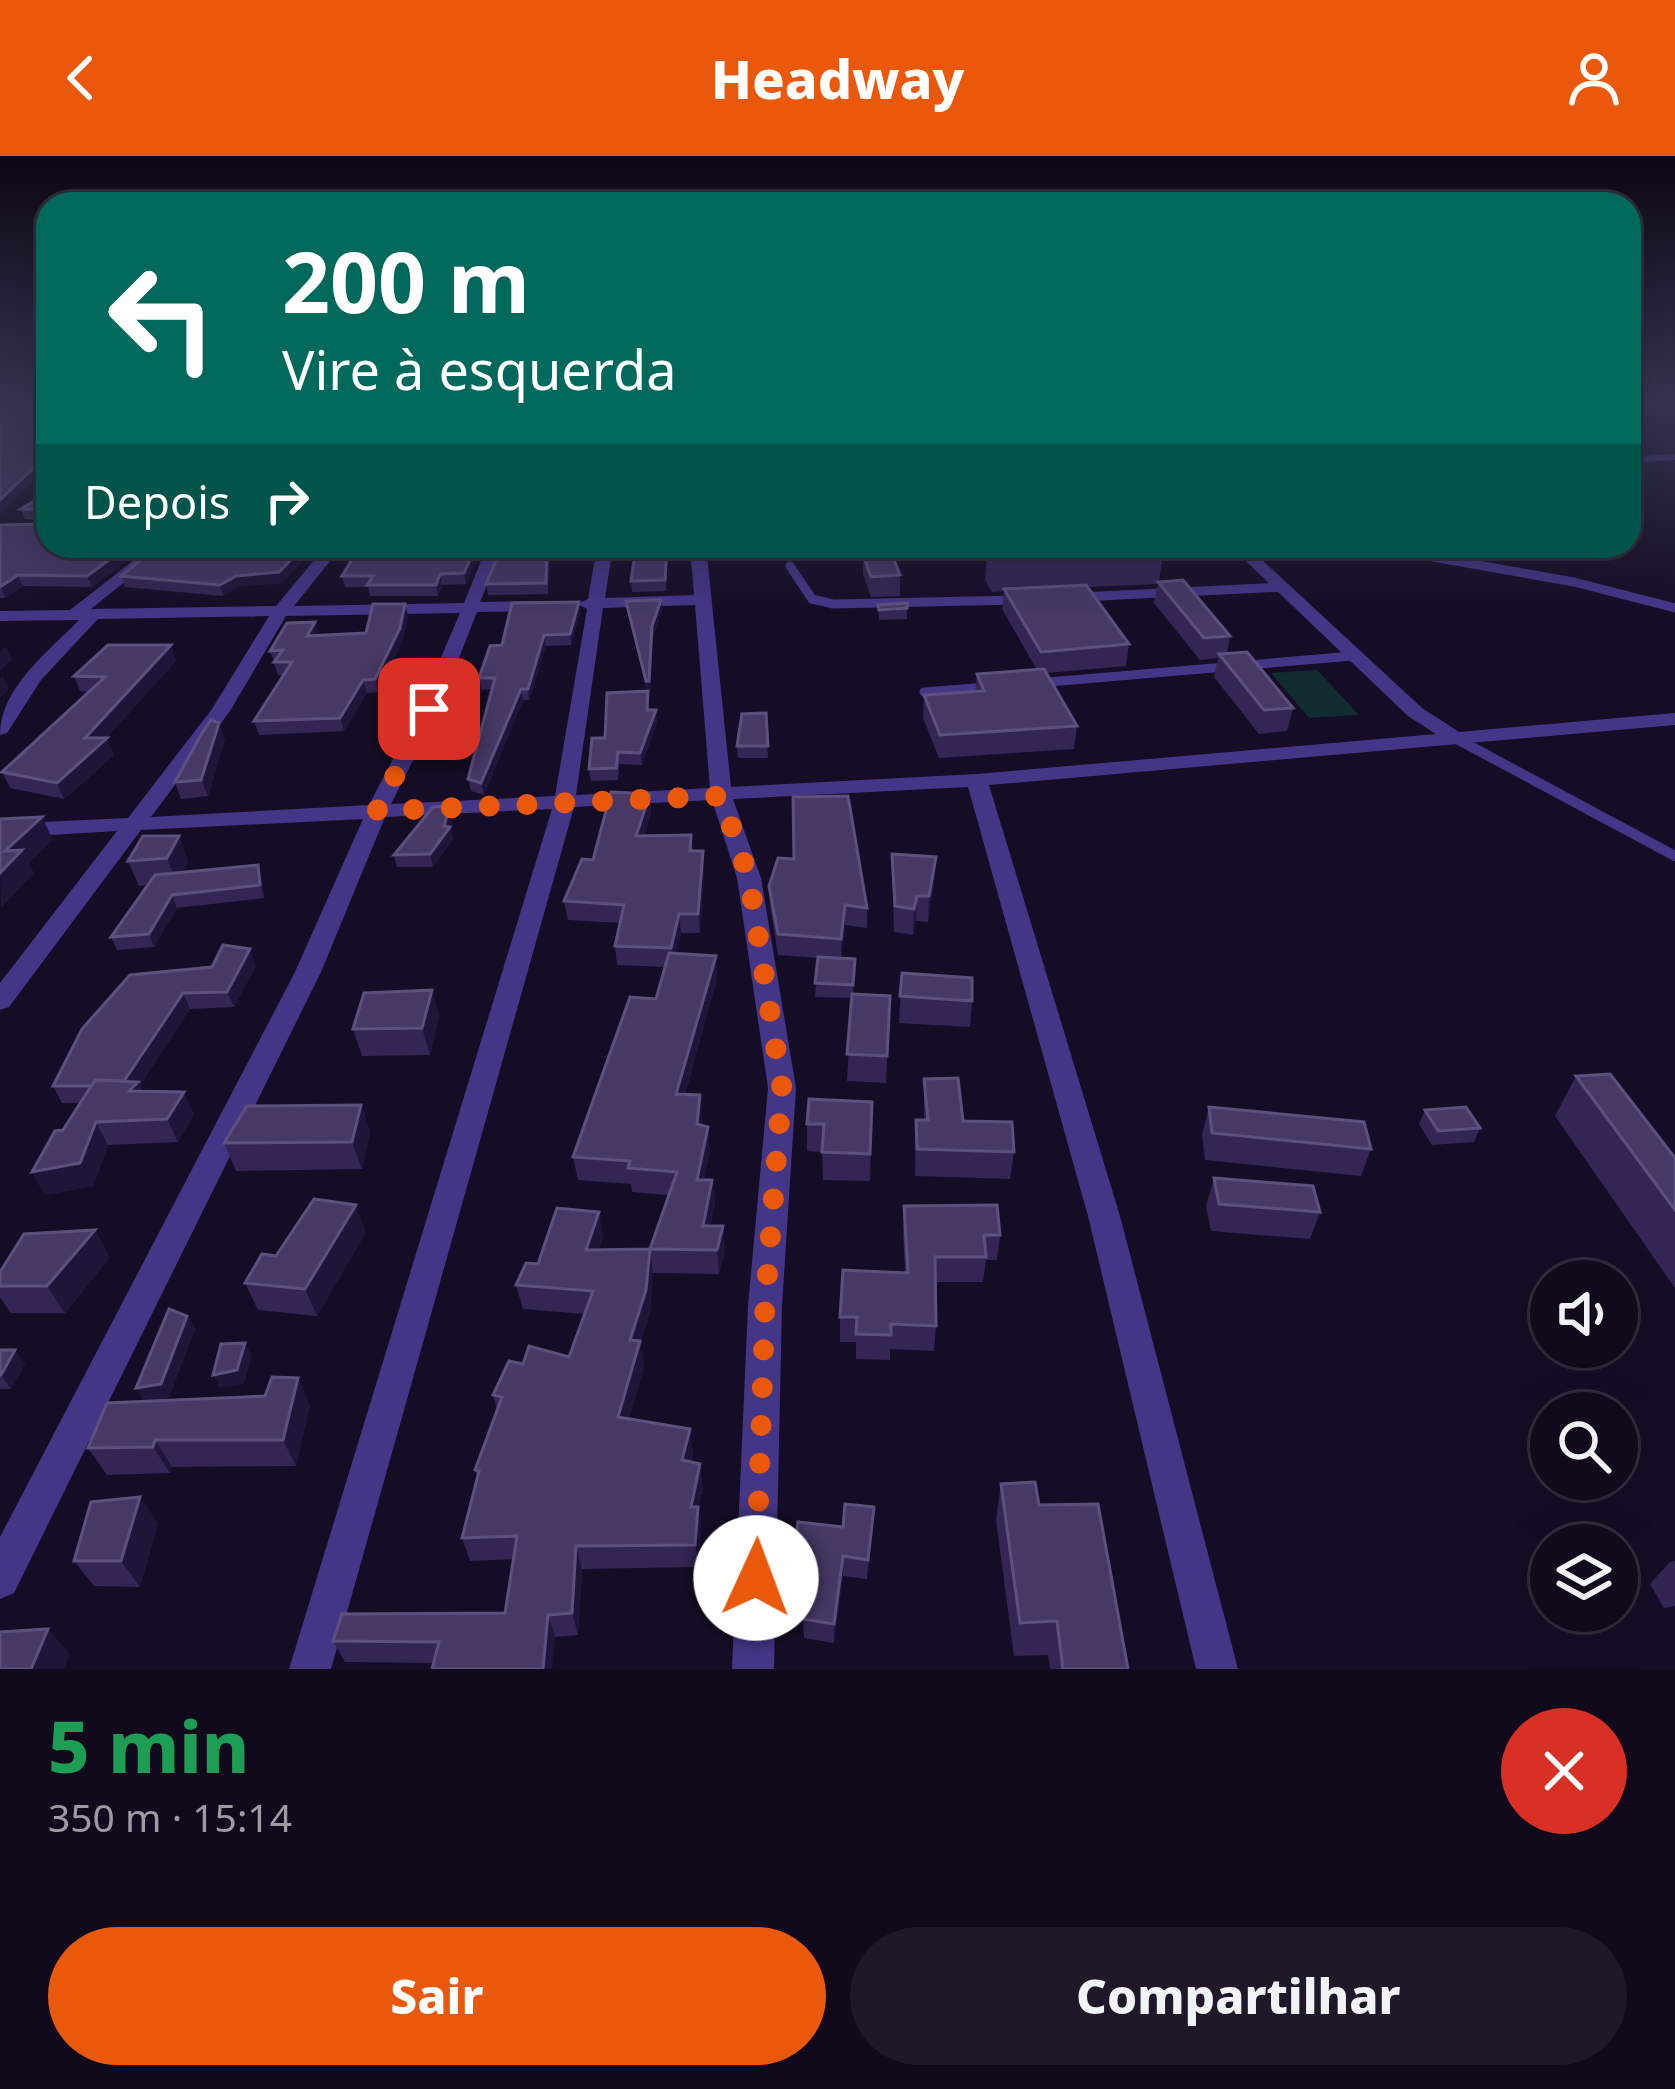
<!DOCTYPE html>
<html lang="pt">
<head>
<meta charset="utf-8">
<style>
  :root { --surface:#100a1c; --page:#1e1829; --text:#f1f3f6; --muted:#9c9aa3; --line:#302b3b; --accent:#ea580c }
  body { margin:0; font-family:"Noto Sans",sans-serif; background:var(--page); color:var(--text); height:100vh; display:flex; flex-direction:column; font-size:45px; white-space:nowrap }
  * { box-sizing:border-box; margin:0 }
  p { font-size:39px; color:var(--muted) }
  .icon { flex:none; width:66px; height:66px; fill:none; stroke:currentColor; stroke-width:2; stroke-linecap:round; stroke-linejoin:round }
  .map { position:relative; height:1513px; overflow:hidden }
  .panel { display:flex; flex-direction:column; background:var(--surface); flex:1 }
  .panel>* { flex:none }
  .banner { position:absolute; left:36px; top:36px; width:1605px; height:366px; border-radius:36px; box-shadow:0 12px 48px #0002,0 0 0 3px var(--line); background:#00695c; color:#fff; overflow:hidden }
  .controls { position:absolute; left:1530px; top:1104px; display:grid; gap:24px }
  .controls a { display:grid; place-items:center; width:108px; height:108px; border-radius:50%; background:var(--surface); box-shadow:0 12px 48px #0002,0 0 0 3px var(--line); font-size:60px }
  .pin { position:absolute; display:grid; place-items:center; width:102px; height:102px; color:#fff; margin:-51px; border-radius:24px; box-shadow:0 6px 18px #0006 }
  .me { position:absolute; width:132px; margin:-66px; rotate:2deg; stroke-linejoin:round; filter:drop-shadow(0 0 9px #0008) }
  .turn { display:flex; align-items:center; gap:42px; height:252px; padding:0 48px; font-size:54px }
  .turn .icon { width:156px; height:156px; stroke-width:2.5 }
  .turn b { display:block; font-size:84px; line-height:102px }
  .then { display:flex; align-items:center; height:114px; padding:0 48px; background:#0003; gap:24px; font-size:45px }
  .round { display:grid; place-items:center; flex:none; width:126px; height:126px; border-radius:63px; background:var(--page) }
  .summary { display:flex; align-items:center; justify-content:space-between; height:204px; padding:0 48px }
  h1 { font-size:72px; font-weight:800; line-height:90px; color:#1e9e55 }
  .primary-button { display:flex; gap:24px; margin-top:auto; padding:24px 48px }
  .primary-button a { flex:1; height:138px; border-radius:72px; background:var(--accent); color:#fff; font-size:48px; font-weight:800; line-height:138px; text-align:center }
  .primary-button a+a { background:var(--page); color:var(--text) }
  header { display:flex; justify-content:space-between; align-items:center; height:156px; padding:0 48px; background:var(--accent); color:#fff; font-size:54px; font-weight:800 }
  .map>svg:first-child { display:block }
  .green { fill:#102c30 }
  .lines { fill:none; stroke-linecap:round; stroke-linejoin:round }
  .lane-far2 { stroke:#443687; stroke-width:6 }
  .lane-far1 { stroke:#443687; stroke-width:9 }
  .lane { stroke:#443687; stroke-width:10 }
  .street { fill:#443687; fill-rule:evenodd }
  .wall { fill:#352554 }
  .shaded-wall { fill:#201439 }
  .building { fill:#473866; stroke:#5e507e; stroke-width:3 }
  .route { stroke:#ea580c; stroke-width:21; stroke-dasharray:0 37.8 }
</style>
</head>
<body>
<header><svg class="icon" aria-label="back" viewBox="0 0 24 24"><path d="M15 5l-7 7 7 7"/></svg>Headway<svg class="icon" aria-label="person" viewBox="0 0 24 24"><circle cx="12" cy="8" r="4"/><path d="M4 21q1-7 8-7t8 7"/></svg></header>
<div class="map">
<svg width="1675" height="1513" viewBox="0 0 1675 1513">
  <rect width="100%" height="100%" fill="#150d25"/>
  <path class="green" d="M1317 514 1359 559 1309 562 1271 517Z"/>
  <g class="lines">
    <path class="lane-far2" d="M1629 304 1675 301"/>
    <g class="lane-far1">
      <path d="M1371 390 1574 426 1675 452"/>
      <path d="M790 410 812 443 833 448 1018 444"/>
      <path d="M1080 441 1283 431"/>
      <path d="M1037 527 1353 500"/>
      <path d="M924 536 987 531"/>
    </g>
    <path class="lane" d="M1455 582 1675 700"/>
    <path class="street" d="M152 390H169L91 453 276 450 326 390H342L294 450 464 447 487 390H503L480 446 544 445 552 450 544 455 477 456 439 553 391 648 555 640 587 453 577 448 588 443 597 390H613L605 442 694 439 690 390H706L731 631 977 618 1436 578 1408 560 1230 390H1247L1422 552 1459 576 1675 557V569L989 629 1120 1060 1238 1513H1196L1088 1060 968 631 733 643 761 722 796 932 782 1150 774 1513H732L748 1150 768 932 737 722 712 644 574 651 331 1513H289L552 653 385 661 321 816 14 1437 0 1443V1381L295 816 363 663 141 674 9 851 0 854V827L117 675 0 682V668L128 662 212 553 269 460 98 463 41 524 7 577 0 579C0 532 49 495 79 464L0 465V455L70 454ZM695 449 710 632 576 639 603 452ZM460 457 419 553 369 649 151 661 230 555 286 460Z"/>
  </g>
  <g class="wall">
    <path d="M48 337V390H146L92 431 23 430 5 442H0V369L47 368V364L25 363 21 353Z"/>
    <path d="M158 390H317L282 427 239 430 223 440 125 431 121 420Z"/>
    <path d="M483 390 466 428 442 429 438 440H370L368 431H345L342 420Z"/>
    <path d="M502 390H563L560 400H549L548 438 488 439 486 428Z"/>
    <path d="M636 390H668L666 435 632 436 631 425Z"/>
    <path d="M988 390H1164L1159 426 1230 480 1227 498 1293 552 1287 575 1259 578 1214 521 1218 502 1200 504 1154 447 1158 428 1088 431 1129 488 1126 510 1047 517 1077 570 1074 593 939 602 923 562 924 539 975 536 977 518 1037 514 1002 453 1004 435 992 436 985 424Z"/>
    <path d="M863 398 900 419V440L871 441 863 418Z"/>
    <path d="M626 445 662 454 653 481 650 536H649V554H656L657 566 642 609 619 608 618 624 591 625 589 613 605 582 647 535Z"/>
    <path d="M907 447V463L879 464 878 449Z"/>
    <path d="M580 457 571 489 546 490 529 544H523L484 639 471 635 468 623 492 533 481 534 479 522 502 489Z"/>
    <path d="M408 460 403 484 378 536 367 537 344 575 259 579 254 565 284 519H278L270 495 366 477Z"/>
    <path d="M171 489 176 505 106 582 114 599 64 643 10 632 2 616 88 536 80 535 74 520Z"/>
    <path d="M766 557 768 602H738L737 590Z"/>
    <path d="M225 583 208 640 181 643 175 626Z"/>
    <path d="M650 638 651 656 644 680 691 679 693 695 704 714 700 777H681L676 798 716 800 717 823 685 938 700 939 701 969 710 995 704 1024H712L715 1048 710 1070 725 1094 719 1118 653 1117 650 1157 640 1187 644 1209 629 1263 693 1296 691 1306 703 1331 698 1353 701 1373 698 1411 582 1413 578 1479 555 1481 434 1507 345 1506 333 1485 505 1457 513 1403 470 1405 462 1382 478 1322 475 1314 497 1253 493 1239 523 1208 569 1201 585 1158 523 1153 516 1129 538 1108 603 1080 599 1093H650L669 1039 632 1036 631 1028 578 1024 573 1001 656 843 665 811 617 809 615 790 620 767 568 764 564 745 593 704Z"/>
    <path d="M450 650 453 662 450 671 453 683 433 711H397L394 699Z"/>
    <path d="M143 680 188 705 183 716 262 722 264 742 177 752 154 791 117 794 111 781 147 729 139 730 128 705Z"/>
    <path d="M892 698 936 701 934 727 928 766 916 765 913 779 894 776Z"/>
    <path d="M769 730 867 752V772L845 769 841 802 855 816 853 838 890 840 886 927 847 925 852 842 815 841 818 802 778 799 770 750Z"/>
    <path d="M256 809 234 851 190 853 140 929 142 935 194 958 178 986 108 989 93 1030 45 1039 32 1016 81 947H62L53 930 212 811Z"/>
    <path d="M902 817 972 845 970 871 899 867Z"/>
    <path d="M432 834 439 860 430 899 362 900 353 873Z"/>
    <path d="M1576 920 1675 1002V1132L1555 960Z"/>
    <path d="M924 923 963 965 1014 996 1010 1023 915 1020 916 964H924Z"/>
    <path d="M872 946 870 1025 823 1024 822 996 807 995V968Z"/>
    <path d="M361 949 370 976 362 1013 236 1015 224 987Z"/>
    <path d="M1209 951 1371 993 1361 1020 1205 1004 1202 978Z"/>
    <path d="M1425 954 1480 972 1474 986 1432 989 1419 968Z"/>
    <path d="M1214 1022 1320 1056 1310 1083 1211 1075 1206 1050Z"/>
    <path d="M904 1050 1000 1079 997 1104H986L983 1126H935L936 1170 934 1195 890 1193V1204L856 1203V1186H840V1161L905 1117 903 1075Z"/>
    <path d="M366 1076 317 1160 258 1154 245 1127 276 1100Z"/>
    <path d="M110 1101 65 1157H11L0 1141V1116Z"/>
    <path d="M187 1160 195 1173 169 1241 150 1245 310 1249 296 1310 172 1311 170 1317 107 1319 88 1292 144 1245Z"/>
    <path d="M0 1194 25 1208 11 1233H0Z"/>
    <path d="M1001 1328 1039 1349 1128 1513H1050L1048 1499 1014 1500 996 1364Z"/>
    <path d="M874 1351 867 1423 843 1420 834 1487 804 1482 803 1464 788 1462 787 1442 843 1371Z"/>
    <path d="M158 1367 140 1431 94 1430 74 1405Z"/>
    <path d="M1675 1405V1450L1664 1452 1650 1428 1670 1406Z"/>
  </g>
  <g class="shaded-wall">
    <path d="M48 298V311L0 358V344Z"/>
    <path d="M128 390H146L92 431 87 420Z"/>
    <path d="M304 390H317L282 427 239 430 223 440 220 429 236 420Z"/>
    <path d="M476 390H483L466 428 464 417Z"/>
    <path d="M440 418 442 429 438 440 436 429Z"/>
    <path d="M18 419 23 430 5 442 1 431Z"/>
    <path d="M661 444 662 454 653 481 650 536H649V566L646 525 652 470Z"/>
    <path d="M579 446 580 457 571 489 570 478Z"/>
    <path d="M405 448 408 460 403 484 378 536 375 523Z"/>
    <path d="M315 466 318 479 307 480Z"/>
    <path d="M544 479 546 490 529 544 528 533Z"/>
    <path d="M171 489 176 505 102 587 107 582 114 599 64 643 57 627 85 582Z"/>
    <path d="M6 490 12 504 0 515V496Z"/>
    <path d="M3 520 9 533 0 542V522Z"/>
    <path d="M363 524 367 537 344 575 340 562Z"/>
    <path d="M521 533 523 544 484 639 481 627Z"/>
    <path d="M656 554 657 566 642 609 640 597Z"/>
    <path d="M219 567 225 583 208 640 201 624Z"/>
    <path d="M650 638 651 656 638 699 636 680Z"/>
    <path d="M450 650 453 662 450 671 453 683 433 711 430 698 444 670Z"/>
    <path d="M42 661 53 684 29 707 34 717 1 752 0 717 5 695Z"/>
    <path d="M179 680 188 705 177 727 167 702Z"/>
    <path d="M703 695 704 714 700 777 698 758Z"/>
    <path d="M936 701 934 727 928 766 929 740Z"/>
    <path d="M258 709 262 722 264 742 260 729Z"/>
    <path d="M172 739 177 752 154 791 149 778Z"/>
    <path d="M917 740 916 765 913 779 914 753Z"/>
    <path d="M845 749V769L841 803V783Z"/>
    <path d="M679 758 681 777 673 811 671 792Z"/>
    <path d="M250 793 256 809 234 851 227 836Z"/>
    <path d="M716 800 717 823 678 962 676 938Z"/>
    <path d="M432 834 439 860 430 899 422 872Z"/>
    <path d="M183 837 190 853 140 929 149 949 120 930Z"/>
    <path d="M184 936 194 958 178 986 167 963Z"/>
    <path d="M700 939 702 963 699 992 697 968Z"/>
    <path d="M361 949 370 976 362 1013 352 986Z"/>
    <path d="M96 966 108 989 93 1030 45 1039 32 1016Z"/>
    <path d="M708 971 710 995 700 1048 697 1024Z"/>
    <path d="M712 1024 715 1048 706 1093 703 1070Z"/>
    <path d="M356 1049 366 1076 317 1160 305 1133Z"/>
    <path d="M599 1056 603 1080 591 1117 586 1094Z"/>
    <path d="M723 1070 725 1094 719 1118 717 1094Z"/>
    <path d="M95 1074 110 1101 65 1157 47 1130Z"/>
    <path d="M650 1093 653 1117 650 1157 640 1187 644 1209 623 1284 618 1261 630 1184Z"/>
    <path d="M187 1160 195 1173 169 1241 144 1246 136 1232Z"/>
    <path d="M245 1187 252 1200 244 1228 220 1232 213 1219Z"/>
    <path d="M15 1194 25 1208 11 1233 1 1219Z"/>
    <path d="M298 1222 310 1249 296 1310 283 1284Z"/>
    <path d="M690 1273 693 1296 685 1327 682 1304Z"/>
    <path d="M155 1284 172 1311 170 1317 153 1291Z"/>
    <path d="M700 1308 703 1331 698 1353 701 1373 698 1411 691 1351Z"/>
    <path d="M140 1341 158 1367 140 1431 121 1405Z"/>
    <path d="M576 1390 582 1413 578 1479 572 1457Z"/>
    <path d="M843 1400V1420L834 1487V1468Z"/>
    <path d="M548 1459 555 1481 552 1513H543Z"/>
    <path d="M48 1473 70 1498 64 1513H31Z"/>
  </g>
  <g class="building">
    <path d="M0 247H48V298L0 344Z"/>
    <path d="M48 337V390H128L87 420 18 419 0 431V369L47 368V354L21 353Z"/>
    <path d="M158 390H304L279 416 236 420 220 429 121 420Z"/>
    <path d="M360 390H476L464 417 440 418 436 429H367L373 420H342Z"/>
    <path d="M502 390H547L546 427 486 428Z"/>
    <path d="M636 390H667L665 424 631 425Z"/>
    <path d="M992 390H1117L995 395Z"/>
    <path d="M891 396 900 419 871 421 863 398Z"/>
    <path d="M1183 424 1230 480 1204 482 1158 426Z"/>
    <path d="M1086 429 1129 488 1041 496 1004 433Z"/>
    <path d="M661 444 652 470 649 525H646L626 445Z"/>
    <path d="M579 446 570 478 544 479 528 533H521L481 627 468 623 495 522H479L490 490 502 489 512 447Z"/>
    <path d="M907 447V452L879 454 878 449Z"/>
    <path d="M373 448H405L400 472 375 523 363 524 340 562 254 565 292 506H274L283 494 270 495 287 467 315 466 307 480 366 477Z"/>
    <path d="M108 489H171L85 582H107L57 627 2 616 105 521 74 520Z"/>
    <path d="M1247 496 1293 552 1264 554 1219 498Z"/>
    <path d="M1044 513 1077 570 940 579 924 539 984 535 977 518Z"/>
    <path d="M648 535 647 554H656L640 597 618 596 616 612 589 613 592 582H605L607 537Z"/>
    <path d="M766 557 768 590H737L742 558Z"/>
    <path d="M211 564 219 567 201 624 175 626 202 577Z"/>
    <path d="M611 636 650 638 636 680 691 679 690 695H703L698 758H679L671 792 615 790 624 749 564 745 582 703 593 704Z"/>
    <path d="M848 640 867 752 845 749 841 783 778 778 769 730 778 702 794 703 793 641Z"/>
    <path d="M450 650 444 670 450 671 430 698 394 699 433 651Z"/>
    <path d="M42 661 5 695 22 694 0 717V663Z"/>
    <path d="M143 680H179L167 702 128 705Z"/>
    <path d="M892 698 936 701 929 740H917L914 753 895 750Z"/>
    <path d="M258 709 260 729 172 739 149 778 111 781 155 719Z"/>
    <path d="M223 789 250 793 227 836 183 837 124 925 95 924 92 930H53L82 873 130 819 212 811Z"/>
    <path d="M669 797 716 800 676 938 700 939 697 968 708 971 697 1024H712L703 1070H723L717 1094 650 1093 646 1134 630 1184 640 1185 618 1261 690 1273 682 1304 700 1308 691 1351H698L695 1389 576 1390 572 1457 548 1459 543 1513H432L439 1486 333 1485 342 1458 505 1457 517 1380 462 1382 479 1315 475 1314 502 1241 493 1239 509 1205 523 1208 529 1190 569 1201 593 1135 516 1129 526 1107 538 1108 557 1052 599 1056 586 1094 650 1093 677 1016 628 1012 630 1005 573 1001 630 841 656 843Z"/>
    <path d="M818 801 855 803 853 829 815 827Z"/>
    <path d="M902 817 972 822V845L900 840Z"/>
    <path d="M432 834 422 872 353 873 364 837Z"/>
    <path d="M852 838 890 840 887 900 847 898Z"/>
    <path d="M1610 918 1675 1002V1054L1576 920Z"/>
    <path d="M958 922 963 965 1012 966 1014 996 917 993 916 964H928L924 923Z"/>
    <path d="M95 924 138 926 129 935 184 936 167 963 96 966 80 1007 32 1016 55 975 63 974Z"/>
    <path d="M809 943 872 946 870 998 822 996 824 968H807Z"/>
    <path d="M361 949 352 986 224 987 247 950Z"/>
    <path d="M1209 951 1364 966 1371 993 1212 977Z"/>
    <path d="M1466 951 1480 972 1438 975 1425 954Z"/>
    <path d="M1214 1022 1313 1030 1320 1056 1219 1048Z"/>
    <path d="M314 1043 356 1049 305 1133 245 1127 262 1098 276 1100Z"/>
    <path d="M997 1049 1000 1079H984L986 1101H935L936 1170 891 1168V1179L856 1178 857 1161H840L843 1114 908 1117 904 1050Z"/>
    <path d="M95 1074 47 1130H0V1116L24 1078Z"/>
    <path d="M169 1153 187 1160 161 1228 136 1232Z"/>
    <path d="M245 1187 237 1214 213 1219 221 1188Z"/>
    <path d="M0 1194H15L1 1219H0Z"/>
    <path d="M272 1221 298 1222 283 1284H155L153 1291 88 1292 107 1247 265 1240Z"/>
    <path d="M1035 1326 1039 1349 1098 1348 1128 1513H1063L1057 1465 1020 1467 1001 1328Z"/>
    <path d="M140 1341 121 1405H74L91 1346Z"/>
    <path d="M845 1348 874 1351 868 1404 843 1400 834 1468 803 1463 806 1445 787 1442 798 1366 843 1371Z"/>
    <path d="M48 1473 31 1513H0V1476Z"/>
  </g>
  <linearGradient id="sky" x2="0" y2="1"><stop stop-color="#0c0714"/><stop offset="0.54" stop-color="#353551"/><stop offset="1" stop-color="#353551" stop-opacity="0"/></linearGradient>
  <rect width="1675" height="458" fill="url(#sky)"/>
  <g class="lines">
    <path class="route" d="M429 553 377 655 721 640 749 722 782 932 765 1150 756 1422"/>
  </g>
</svg>
<div class="controls">
<a><svg class="icon" aria-label="sound" viewBox="0 0 24 24"><path d="M4 9h4l5-4v14l-5-4H4zM17 9q2 3 0 6"/></svg></a>
<a><svg class="icon" aria-label="search" viewBox="0 0 24 24"><circle cx="10" cy="10" r="6"/><path d="M15 15l6 6"/></svg></a>
<a><svg class="icon" aria-label="layers" viewBox="0 0 24 24"><path d="M12 4l9 5-9 5-9-5zM3 14l9 5 9-5"/></svg></a>
</div>
<div class="pin" style="left:429px;top:553px;background:#d93025"><svg class="icon" aria-label="arrive" viewBox="0 0 24 24"><path d="M6 21V4h12l-3 4 3 4H6"/></svg></div>
<svg class="me" style="left:756px;top:1422px" viewBox="-20 -20 40 40"><circle r="19" fill="#fff"/><path d="M0-13L10 11 0 6-10 11z" fill="#ea580c"/></svg>
<div class="banner">
<div class="turn"><svg class="icon" aria-label="left" viewBox="0 0 24 24"><path d="M17 20v-9H6M10 6l-5 5 5 5"/></svg><div><b>200 m</b>Vire à esquerda</div></div>
<div class="then">Depois<svg class="icon" aria-label="right" viewBox="0 0 24 24"><path d="M7 20v-9h11M14 6l5 5-5 5"/></svg></div>
</div>
</div>
<section class="panel">
<div class="summary"><div><h1>5 min</h1><p>350 m · 15:14</p></div><a class="round" style="background:#d93025;color:#fff"><svg class="icon" aria-label="close" viewBox="0 0 24 24"><path d="M6 6l12 12M18 6L6 18"/></svg></a></div>
<div class="primary-button"><a>Sair</a><a>Compartilhar</a></div>
</section>
</body>
</html>
